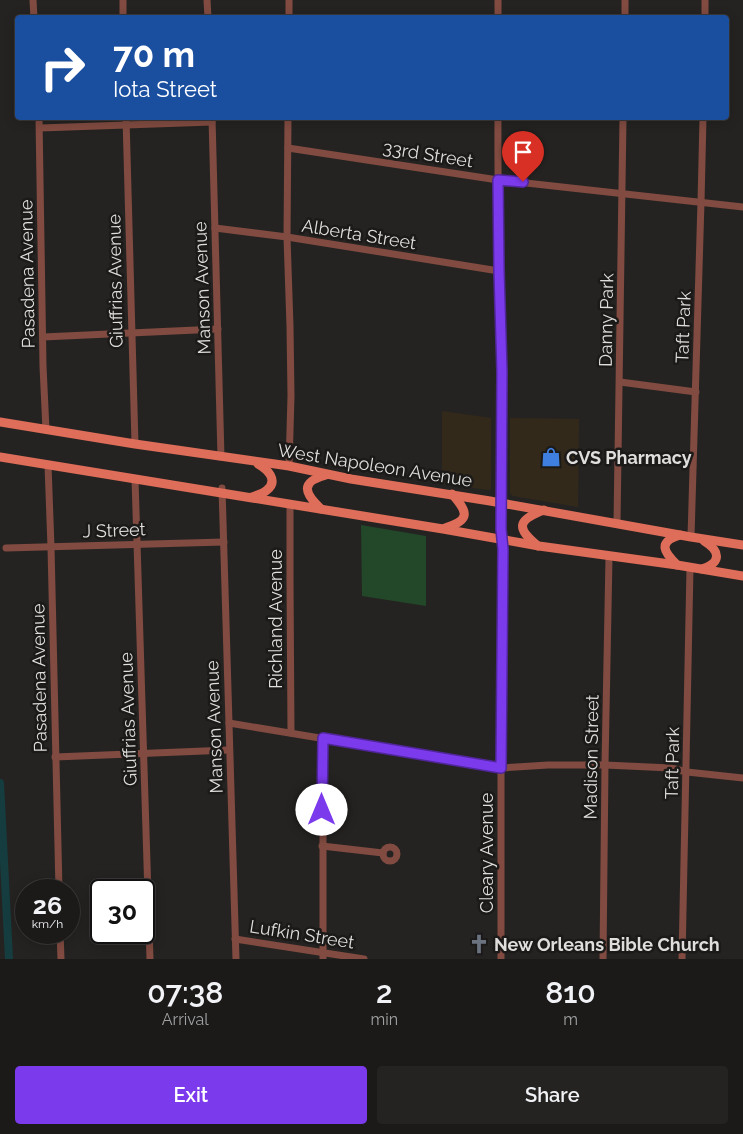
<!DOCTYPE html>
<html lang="en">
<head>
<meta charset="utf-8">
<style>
  :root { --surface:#1c1a19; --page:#252322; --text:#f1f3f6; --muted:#a0a1a2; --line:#3a3838; --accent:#7c3aed }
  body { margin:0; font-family:Raleway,sans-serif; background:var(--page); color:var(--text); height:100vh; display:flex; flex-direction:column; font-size:19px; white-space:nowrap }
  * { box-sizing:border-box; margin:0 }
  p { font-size:16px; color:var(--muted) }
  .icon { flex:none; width:28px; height:28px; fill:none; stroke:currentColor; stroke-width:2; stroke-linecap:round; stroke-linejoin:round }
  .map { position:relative; height:959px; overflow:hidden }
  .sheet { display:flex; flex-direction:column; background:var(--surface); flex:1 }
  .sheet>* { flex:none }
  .banner { position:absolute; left:15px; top:15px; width:714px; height:105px; border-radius:5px; box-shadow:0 2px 12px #0003,0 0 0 1px var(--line); background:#1a4fa0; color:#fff; overflow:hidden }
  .speed { position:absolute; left:15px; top:879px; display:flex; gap:10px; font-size:25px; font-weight:700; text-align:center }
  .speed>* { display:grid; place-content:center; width:65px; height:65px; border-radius:50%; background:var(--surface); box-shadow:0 2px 12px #0003,0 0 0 1px var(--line); line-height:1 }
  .speed small { font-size:12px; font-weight:400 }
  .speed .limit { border:2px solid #111; border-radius:8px; background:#fff; color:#111 }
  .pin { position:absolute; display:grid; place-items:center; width:42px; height:42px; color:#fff; margin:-51px -21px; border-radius:50% 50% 50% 0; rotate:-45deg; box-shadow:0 0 5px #0007 }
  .pin .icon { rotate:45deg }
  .me { position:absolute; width:55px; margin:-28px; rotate:0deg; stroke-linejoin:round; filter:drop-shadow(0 0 4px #0008) }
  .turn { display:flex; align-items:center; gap:18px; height:105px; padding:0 15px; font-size:22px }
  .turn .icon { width:65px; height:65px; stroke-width:2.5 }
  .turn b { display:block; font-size:35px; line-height:42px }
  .eta { display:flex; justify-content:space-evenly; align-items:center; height:85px; text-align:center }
  .eta b { font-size:30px; font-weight:600; line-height:35px }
  .cta { display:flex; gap:10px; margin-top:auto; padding:10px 15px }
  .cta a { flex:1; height:58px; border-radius:5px; background:var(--accent); color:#fff; font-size:20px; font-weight:600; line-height:58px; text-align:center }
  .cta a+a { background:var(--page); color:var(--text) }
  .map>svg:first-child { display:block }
  .commercial { fill:#33291a }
  .green { fill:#224729 }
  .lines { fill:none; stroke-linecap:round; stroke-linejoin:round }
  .canal { stroke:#153d40; stroke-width:8 }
  .minor { stroke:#814b41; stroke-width:7 }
  .major { stroke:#de6d5a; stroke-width:9 }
  .route-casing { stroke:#51269a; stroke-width:12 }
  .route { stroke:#7c3aed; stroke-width:9 }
  .labels { text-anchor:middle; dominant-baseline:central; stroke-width:5; stroke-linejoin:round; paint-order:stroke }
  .street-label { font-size:18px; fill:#dfdedc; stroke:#1c1a18 }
  .poi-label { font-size:18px; font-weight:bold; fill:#dfdedc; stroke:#1c1a18; text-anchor:start }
</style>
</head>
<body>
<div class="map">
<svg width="743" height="959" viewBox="0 0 743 959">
  <rect width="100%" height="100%" fill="#252321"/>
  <g class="commercial">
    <path d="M442 411 491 418V489L489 490 442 484Z"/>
    <path d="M510 418 579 419 578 507 513 496 510 493Z"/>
  </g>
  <path class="green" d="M361 525 426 536V606L362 596Z"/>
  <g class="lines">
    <path class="canal" d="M0 783 9 959"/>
    <g class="minor">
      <path d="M33 0 34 18"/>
      <path d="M123 0V18"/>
      <path d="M207 0 208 18"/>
      <path d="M289 0V18"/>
      <path d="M498 18V0"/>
      <path d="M625 18V0"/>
      <path d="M705 18V0"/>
      <path d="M39 118 43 366 46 430"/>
      <path d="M126 118 135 444"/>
      <path d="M212 118 221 457"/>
      <path d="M288 118 287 237 290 326 291 396 289 466"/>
      <path d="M498 118C497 255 504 392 501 529L503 549 501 631V959"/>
      <path d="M40 128 212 122"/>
      <path d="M288 148 498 180 743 207"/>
      <path d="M215 228 287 237 499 271"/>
      <path d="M43 337 218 329"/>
      <path d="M620 382 696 392"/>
      <path d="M48 465 51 547 59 890"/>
      <path d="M135 479 150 959"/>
      <path d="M222 488 236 959"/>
      <path d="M290 504V579L291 733"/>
      <path d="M617 523 623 118"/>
      <path d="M691 537 701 202 703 118"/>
      <path d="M6 548 224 542"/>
      <path d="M229 723 501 768 548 765H605L671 768 687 772 743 778"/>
      <path d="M323 738V959"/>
      <path d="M55 757 229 750"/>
      <path d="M322 846 383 853"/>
      <circle cx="390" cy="854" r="7"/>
      <path d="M60 932 61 959"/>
      <path d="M235 939 364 959"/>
      <path d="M603 959 605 765 609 557"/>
      <path d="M682 959 690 568"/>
    </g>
    <g class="major">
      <path d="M0 422 135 444 289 466 351 479 490 501 691 537 743 545"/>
      <path d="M0 457 443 529 539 546 677 565 743 576"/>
      <path d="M252 497C257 495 263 494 267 490 279 480 267 469 258 464"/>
      <path d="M321 509C304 493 300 482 326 475"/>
      <path d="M445 528C471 520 468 512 452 494"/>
      <path d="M538 546C516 528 517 520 544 510"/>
      <path d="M677 565C664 552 657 542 680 535"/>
      <path d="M702 569C722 562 720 551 704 541"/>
    </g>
  </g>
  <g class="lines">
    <defs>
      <path id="route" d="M322 810 323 738 501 768 503 549 501 529 502 372 499 271 498 180 523 182"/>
    </defs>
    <use href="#route" class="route-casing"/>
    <use href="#route" class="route"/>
  </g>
  <defs>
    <symbol id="shop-bare" viewBox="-9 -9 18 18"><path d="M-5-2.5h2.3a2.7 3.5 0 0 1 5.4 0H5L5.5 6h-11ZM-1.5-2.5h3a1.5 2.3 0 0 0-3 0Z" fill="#3f7fe0" stroke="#1c1a18" stroke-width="2.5" paint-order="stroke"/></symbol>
    <symbol id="church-bare" viewBox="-9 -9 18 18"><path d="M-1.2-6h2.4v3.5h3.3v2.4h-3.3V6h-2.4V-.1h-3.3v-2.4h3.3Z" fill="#6b7280" stroke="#1c1a18" stroke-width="2.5" paint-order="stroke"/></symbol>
  </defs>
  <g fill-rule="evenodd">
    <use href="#shop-bare" x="537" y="443" width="28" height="28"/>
    <use href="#church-bare" x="465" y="930" width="28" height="28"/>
  </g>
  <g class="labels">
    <g class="street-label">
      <text transform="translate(428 154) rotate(9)">33rd Street</text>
      <text transform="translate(359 234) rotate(9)">Alberta Street</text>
      <text transform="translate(27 274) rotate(-91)">Pasadena Avenue</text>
      <text transform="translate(115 281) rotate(-91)">Giuffrias Avenue</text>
      <text transform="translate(202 288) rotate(-92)">Manson Avenue</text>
      <text transform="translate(606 320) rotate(-89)">Danny Park</text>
      <text transform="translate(683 327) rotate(-88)">Taft Park</text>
      <text transform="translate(375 465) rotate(9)">West Napoleon Avenue</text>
      <text transform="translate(114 530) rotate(-2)">J Street</text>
      <text transform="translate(275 619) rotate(-90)">Richland Avenue</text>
      <text transform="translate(39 678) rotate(-91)">Pasadena Avenue</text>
      <text transform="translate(128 719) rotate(-92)">Giuffrias Avenue</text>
      <text transform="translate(214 727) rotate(-92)">Manson Avenue</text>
      <text transform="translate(591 757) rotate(-89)">Madison Street</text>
      <text transform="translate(672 763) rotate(-89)">Taft Park</text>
      <text transform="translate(486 853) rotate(-90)">Cleary Avenue</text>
      <text transform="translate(302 934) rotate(9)">Lufkin Street</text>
    </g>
    <g class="poi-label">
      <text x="566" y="457">CVS Pharmacy</text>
      <text x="494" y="944">New Orleans Bible Church</text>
    </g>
  </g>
</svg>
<div class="speed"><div>26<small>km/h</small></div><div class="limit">30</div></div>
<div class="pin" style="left:523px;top:182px;background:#d93025"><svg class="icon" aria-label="arrive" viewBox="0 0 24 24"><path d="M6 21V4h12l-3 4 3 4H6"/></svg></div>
<svg class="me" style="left:322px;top:810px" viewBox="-20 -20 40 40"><circle r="19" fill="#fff"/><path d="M0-13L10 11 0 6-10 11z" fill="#7c3aed"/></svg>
<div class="banner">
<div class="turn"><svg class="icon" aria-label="right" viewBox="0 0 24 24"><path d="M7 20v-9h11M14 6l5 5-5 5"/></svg><div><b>70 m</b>Iota Street</div></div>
</div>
</div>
<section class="sheet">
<div class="eta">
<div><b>07:38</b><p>Arrival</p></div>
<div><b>2</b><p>min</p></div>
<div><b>810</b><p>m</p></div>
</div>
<div class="cta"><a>Exit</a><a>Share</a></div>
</section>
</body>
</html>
